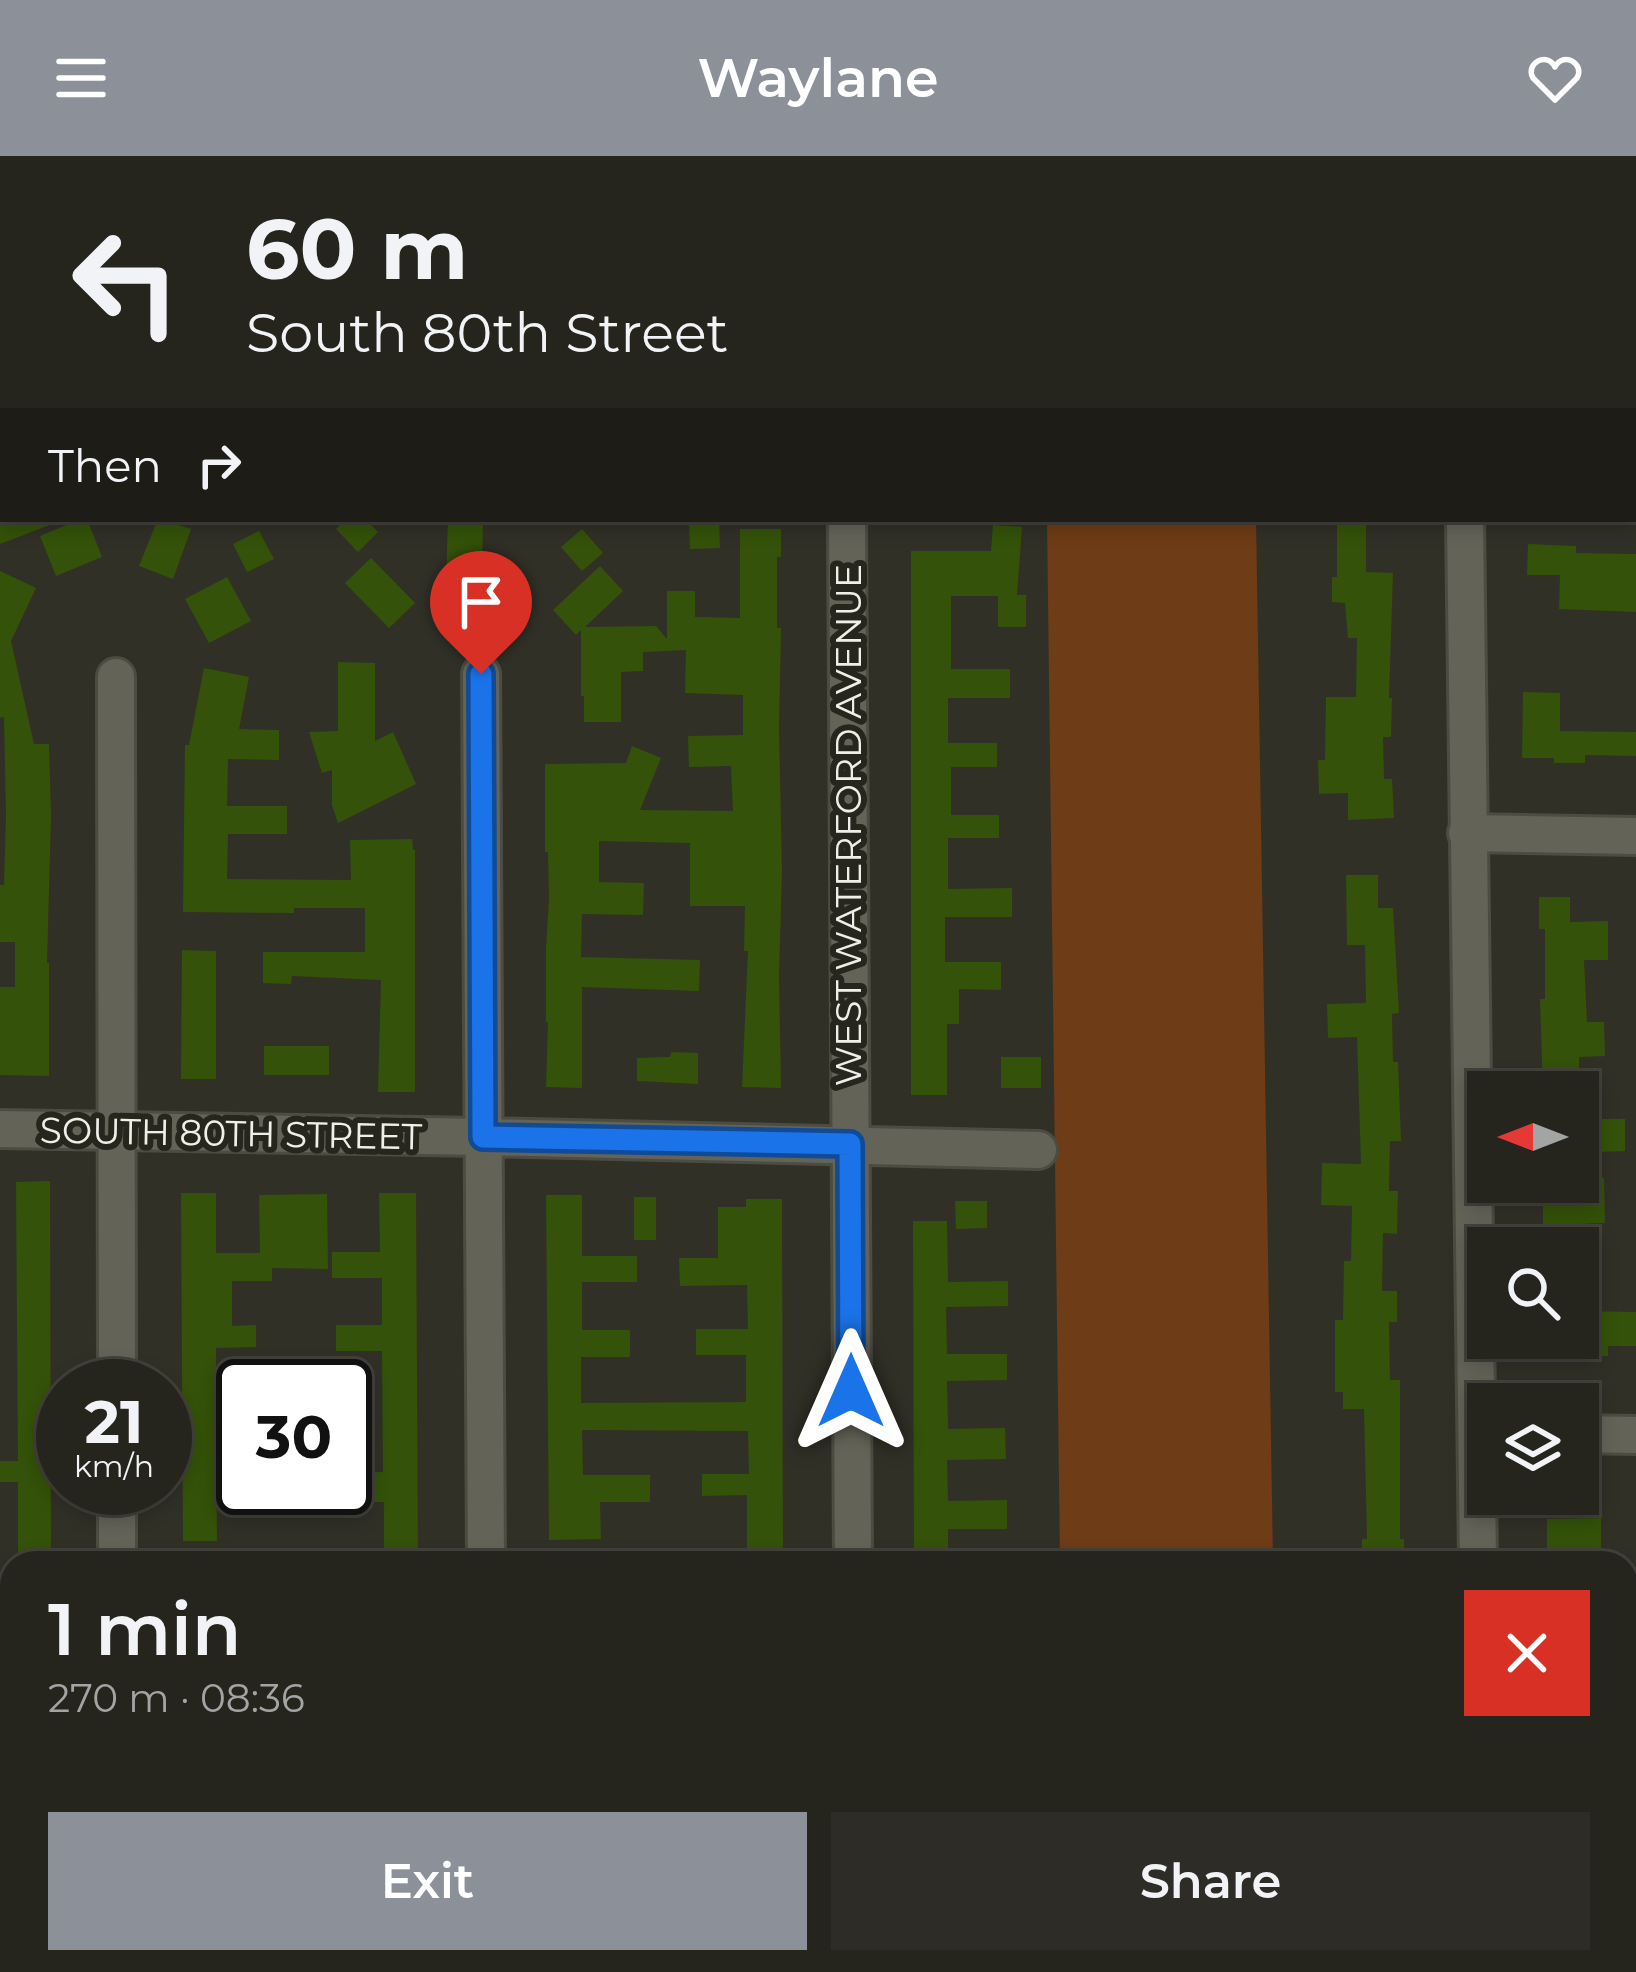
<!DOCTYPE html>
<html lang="en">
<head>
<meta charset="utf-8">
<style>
  :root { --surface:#25241d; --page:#2d2c26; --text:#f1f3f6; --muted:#a3a4a4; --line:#42413b; --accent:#8c9099 }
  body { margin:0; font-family:Montserrat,sans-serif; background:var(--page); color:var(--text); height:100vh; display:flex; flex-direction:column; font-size:45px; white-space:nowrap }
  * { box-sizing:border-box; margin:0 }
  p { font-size:39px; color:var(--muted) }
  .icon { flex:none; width:66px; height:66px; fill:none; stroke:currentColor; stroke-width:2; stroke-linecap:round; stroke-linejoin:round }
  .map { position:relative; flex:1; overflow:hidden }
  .sheet { position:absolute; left:0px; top:1395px; width:1638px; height:423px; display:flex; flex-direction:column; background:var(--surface); border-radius:36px 36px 0 0; box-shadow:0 6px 18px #0003,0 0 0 3px var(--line) }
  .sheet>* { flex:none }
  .top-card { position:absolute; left:0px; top:0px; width:1638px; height:366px; box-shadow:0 6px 18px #0003,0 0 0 3px var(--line); background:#25241d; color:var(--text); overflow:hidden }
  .needle { width:78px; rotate:270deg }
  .buttons { position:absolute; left:1467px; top:915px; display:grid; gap:24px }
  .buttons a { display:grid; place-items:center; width:132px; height:132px; border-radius:0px; background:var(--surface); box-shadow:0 6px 18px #0003,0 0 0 3px var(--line); font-size:60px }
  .speed { position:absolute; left:36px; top:1203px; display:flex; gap:24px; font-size:60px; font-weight:700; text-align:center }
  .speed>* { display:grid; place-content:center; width:156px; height:156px; border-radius:50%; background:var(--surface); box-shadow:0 6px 18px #0003,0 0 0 3px var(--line); line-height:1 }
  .speed small { font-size:30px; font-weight:400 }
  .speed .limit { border:6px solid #111; border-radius:18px; background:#fff; color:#111 }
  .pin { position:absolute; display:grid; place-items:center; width:102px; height:102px; color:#fff; margin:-123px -51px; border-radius:50% 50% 50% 0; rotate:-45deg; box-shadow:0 0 12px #0007 }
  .pin .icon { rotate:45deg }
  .me { position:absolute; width:132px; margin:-66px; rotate:0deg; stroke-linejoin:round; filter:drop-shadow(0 0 9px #0008) }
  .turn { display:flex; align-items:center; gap:42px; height:252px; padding:0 48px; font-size:54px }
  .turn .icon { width:156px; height:156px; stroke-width:2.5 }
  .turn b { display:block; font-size:84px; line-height:102px }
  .then { display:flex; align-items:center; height:114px; padding:0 48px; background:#0003; gap:24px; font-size:45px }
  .round { display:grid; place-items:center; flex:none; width:126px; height:126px; border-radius:0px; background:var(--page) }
  .headline { display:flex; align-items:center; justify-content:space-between; height:204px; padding:0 48px }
  h1 { font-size:72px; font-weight:600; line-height:90px }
  .button { display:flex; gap:24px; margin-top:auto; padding:24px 48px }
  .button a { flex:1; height:138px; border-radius:0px; background:var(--accent); color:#fff; font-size:48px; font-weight:600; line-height:138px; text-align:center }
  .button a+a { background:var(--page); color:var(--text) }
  header { display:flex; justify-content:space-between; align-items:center; height:156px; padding:0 48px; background:var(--accent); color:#fff; font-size:54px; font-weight:600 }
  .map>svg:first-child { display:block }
  .green { fill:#6e3c16 }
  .building { fill:#345209 }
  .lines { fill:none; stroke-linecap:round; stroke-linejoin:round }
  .minor-casing { stroke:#4c4c43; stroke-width:42 }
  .minor { stroke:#646358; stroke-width:36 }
  .route-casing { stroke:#114b97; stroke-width:30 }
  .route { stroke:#1a73e8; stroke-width:21 }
  .labels { text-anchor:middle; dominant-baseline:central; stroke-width:12; stroke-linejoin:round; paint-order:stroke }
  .street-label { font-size:36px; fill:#efefe9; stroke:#27261d }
</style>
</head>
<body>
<header><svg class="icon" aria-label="menu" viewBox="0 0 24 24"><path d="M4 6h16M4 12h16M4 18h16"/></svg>Waylane<svg class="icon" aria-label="heart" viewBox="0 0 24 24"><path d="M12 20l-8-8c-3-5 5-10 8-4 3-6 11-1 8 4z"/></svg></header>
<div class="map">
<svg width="1636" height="1816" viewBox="0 0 1636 1816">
  <rect width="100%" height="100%" fill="#313027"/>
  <g class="green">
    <path d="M1047 363H1256L1273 1407H1060Z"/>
    <rect x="1065" y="1806" width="214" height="10"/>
  </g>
  <g class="building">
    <path d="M0 363H60V365L0 388Z"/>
    <path d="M81 363H87L102 401 56 420 40 380Z"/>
    <path d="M158 363 191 373 173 423 139 410Z"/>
    <path d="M346 363H365L378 376 358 396 336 373Z"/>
    <path d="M448 363H483L482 422H471V426L446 425Z"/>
    <path d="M689 363H719L720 392 690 393Z"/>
    <path d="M1337 363H1366V416L1393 417 1389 542H1392L1391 581H1383L1384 623H1392L1394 662 1348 664V637L1319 638 1318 604H1325L1326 541H1356L1357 482H1348L1345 447 1332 446V421H1337Z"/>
    <path d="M993 369 1022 371 1017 439H1026V471H998V440H951V513H1010V542H948V587H997V611H951V659H999V682H948V733L1012 732V761H945V806H1001V834L959 833V868H947V939H911V395H991Z"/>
    <path d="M582 373 603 397 582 415 561 391Z"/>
    <path d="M740 373H781V401H777V472H781L779 572 782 716 779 820 781 932 742 931 748 795H744L745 750H690V687L599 685V726L644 727 643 759 582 758 581 801 700 804 699 835 582 831V932L546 931 548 866H546V793L549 742 548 696H545V608L626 607 632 590 661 602 640 654 733 655 731 610 689 611 688 580 743 579V539L685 537 686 494 643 496V515L621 516V566H584V540H581V474L576 479 553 454 600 410 623 435 585 471 656 470 667 483V435H695V461L740 462Z"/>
    <path d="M259 375 274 403 247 416 233 388Z"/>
    <path d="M1528 388 1576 390V397L1636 398V456L1559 453 1560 419H1527Z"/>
    <path d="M371 402 415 447 389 472 345 427Z"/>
    <path d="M0 415 36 432 11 485 34 588H49L51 660 47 807H49V920L0 919V831H15V786H0V729H4L6 659 4 561 0 562Z"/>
    <path d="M227 421 251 465 209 487 185 443Z"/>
    <path d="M338 506 375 507V585L393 576 416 628 338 667 332 649V614L322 617 309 576 338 575Z"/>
    <path d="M204 512 249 521 239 573 279 574V604L228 603 227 650H287V678H228L227 723 351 724 350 684 412 683 413 694H415V936H378L381 824 292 820 291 828 263 827V796H365V752H294V757L183 756 185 589H189Z"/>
    <path d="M1523 536 1560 537V575L1636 576V600L1585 599V607H1554V602H1522Z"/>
    <path d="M1346 719H1378V752H1393L1399 857 1392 858 1393 906H1398L1401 985H1390L1389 1035H1398L1397 1078 1383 1077 1382 1135H1397V1166H1389L1390 1224H1400V1383H1404V1407H1362V1383H1367L1364 1253H1343V1236H1335V1164H1343L1344 1105H1351L1352 1050 1321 1049 1322 1007 1361 1008 1357 881 1328 882 1327 848 1366 847 1365 789H1347Z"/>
    <path d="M1539 741H1570V766L1608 765V804H1584L1587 866H1604L1605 900 1579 901V936H1543L1540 843H1545V773H1539Z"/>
    <path d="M182 794 216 795V923H181Z"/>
    <rect x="264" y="890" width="65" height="29"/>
    <path d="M671 896 698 897V928L637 925V902L670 901Z"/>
    <rect x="1001" y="901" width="40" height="31"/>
    <path d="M1596 963H1625V995L1596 996Z"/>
    <path d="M1578 1022H1604L1605 1067 1579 1068V1077L1543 1078V1046L1556 1045V1026H1578Z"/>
    <path d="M50 1025 51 1407H18V1326H0V1305H18L16 1026Z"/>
    <path d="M181 1037H216V1097H260L259 1039 327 1038 328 1113 272 1112V1125H232V1170L256 1169V1191L216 1192V1244L243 1243V1272H216L217 1385H183Z"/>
    <path d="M379 1037H416L418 1407H384V1346H345V1317L383 1316 382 1195H336V1169H382V1122H332V1096H380Z"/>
    <path d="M546 1039H582V1100H637V1126H582V1174H630V1201H581V1247L746 1246V1199H696V1173H748L747 1129 680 1130 679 1102H718V1051H746V1043H782L783 1407H747V1339L702 1340V1318H749L748 1275 582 1274 583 1319H650V1346H600L601 1383 549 1384Z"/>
    <rect x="634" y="1041" width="22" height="43"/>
    <path d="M955 1045H987V1072L956 1073Z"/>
    <path d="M913 1065H947L948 1126 1008 1125V1150L946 1151 947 1198H1007V1224L947 1225 948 1273 1005 1272 1006 1303 947 1304 948 1345 1007 1344V1373H948V1407H914Z"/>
    <path d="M1578 1155 1636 1156V1190H1608V1200L1578 1199Z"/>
    <path d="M1601 1362V1407H1560V1396H1547V1363Z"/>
  </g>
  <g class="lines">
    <defs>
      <g id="minor">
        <path d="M848 0V3"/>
        <path d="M1635 319H1636"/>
        <path d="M847 363 853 1407"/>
        <path d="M1465 363 1478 1407"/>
        <path d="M481 518 486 1407"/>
        <path d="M116 521 117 1230"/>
        <path d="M1467 677 1636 680"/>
        <path d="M0 973 483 981 1038 994"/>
        <path d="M1578 1278 1636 1279"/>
        <path d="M117 1332V1407"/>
        <path d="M117 1806V1816"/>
        <path d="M487 1806V1816"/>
        <path d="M854 1806V1816"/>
        <path d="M1487 1806V1816"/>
      </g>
    </defs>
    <use href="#minor" class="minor-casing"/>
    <use href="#minor" class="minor"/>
  </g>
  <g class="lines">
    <defs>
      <path id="route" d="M481 518 483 981 850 988 851 1235"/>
    </defs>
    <use href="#route" class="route-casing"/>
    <use href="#route" class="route"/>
  </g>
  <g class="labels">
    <g class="street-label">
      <text transform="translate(848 669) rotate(-90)">WEST WATERFORD AVENUE</text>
      <text transform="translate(231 977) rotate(1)">SOUTH 80TH STREET</text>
    </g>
  </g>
</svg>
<div class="buttons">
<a><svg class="needle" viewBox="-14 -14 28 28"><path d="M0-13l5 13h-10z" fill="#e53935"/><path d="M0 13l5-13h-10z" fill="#a3a4a4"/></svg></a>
<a><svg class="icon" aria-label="search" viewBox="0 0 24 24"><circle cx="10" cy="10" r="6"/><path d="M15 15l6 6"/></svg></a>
<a><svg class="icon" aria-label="layers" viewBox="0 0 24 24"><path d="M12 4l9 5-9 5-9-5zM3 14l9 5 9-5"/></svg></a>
</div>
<div class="speed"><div>21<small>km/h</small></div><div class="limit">30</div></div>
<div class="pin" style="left:481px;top:518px;background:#d93025"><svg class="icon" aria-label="arrive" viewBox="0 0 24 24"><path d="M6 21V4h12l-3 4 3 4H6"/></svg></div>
<svg class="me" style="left:851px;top:1235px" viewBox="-20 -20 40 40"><path d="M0-17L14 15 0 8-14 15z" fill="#1a73e8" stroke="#fff" stroke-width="4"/></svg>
<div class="top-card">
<div class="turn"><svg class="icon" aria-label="left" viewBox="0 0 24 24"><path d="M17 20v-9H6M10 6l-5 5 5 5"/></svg><div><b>60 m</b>South 80th Street</div></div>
<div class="then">Then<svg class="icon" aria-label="right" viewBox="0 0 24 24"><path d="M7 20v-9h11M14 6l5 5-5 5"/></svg></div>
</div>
<section class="sheet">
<div class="headline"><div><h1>1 min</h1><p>270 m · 08:36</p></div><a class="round" style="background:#d93025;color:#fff"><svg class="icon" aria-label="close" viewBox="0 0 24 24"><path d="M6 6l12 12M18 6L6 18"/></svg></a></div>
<div class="button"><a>Exit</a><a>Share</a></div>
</section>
</div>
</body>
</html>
